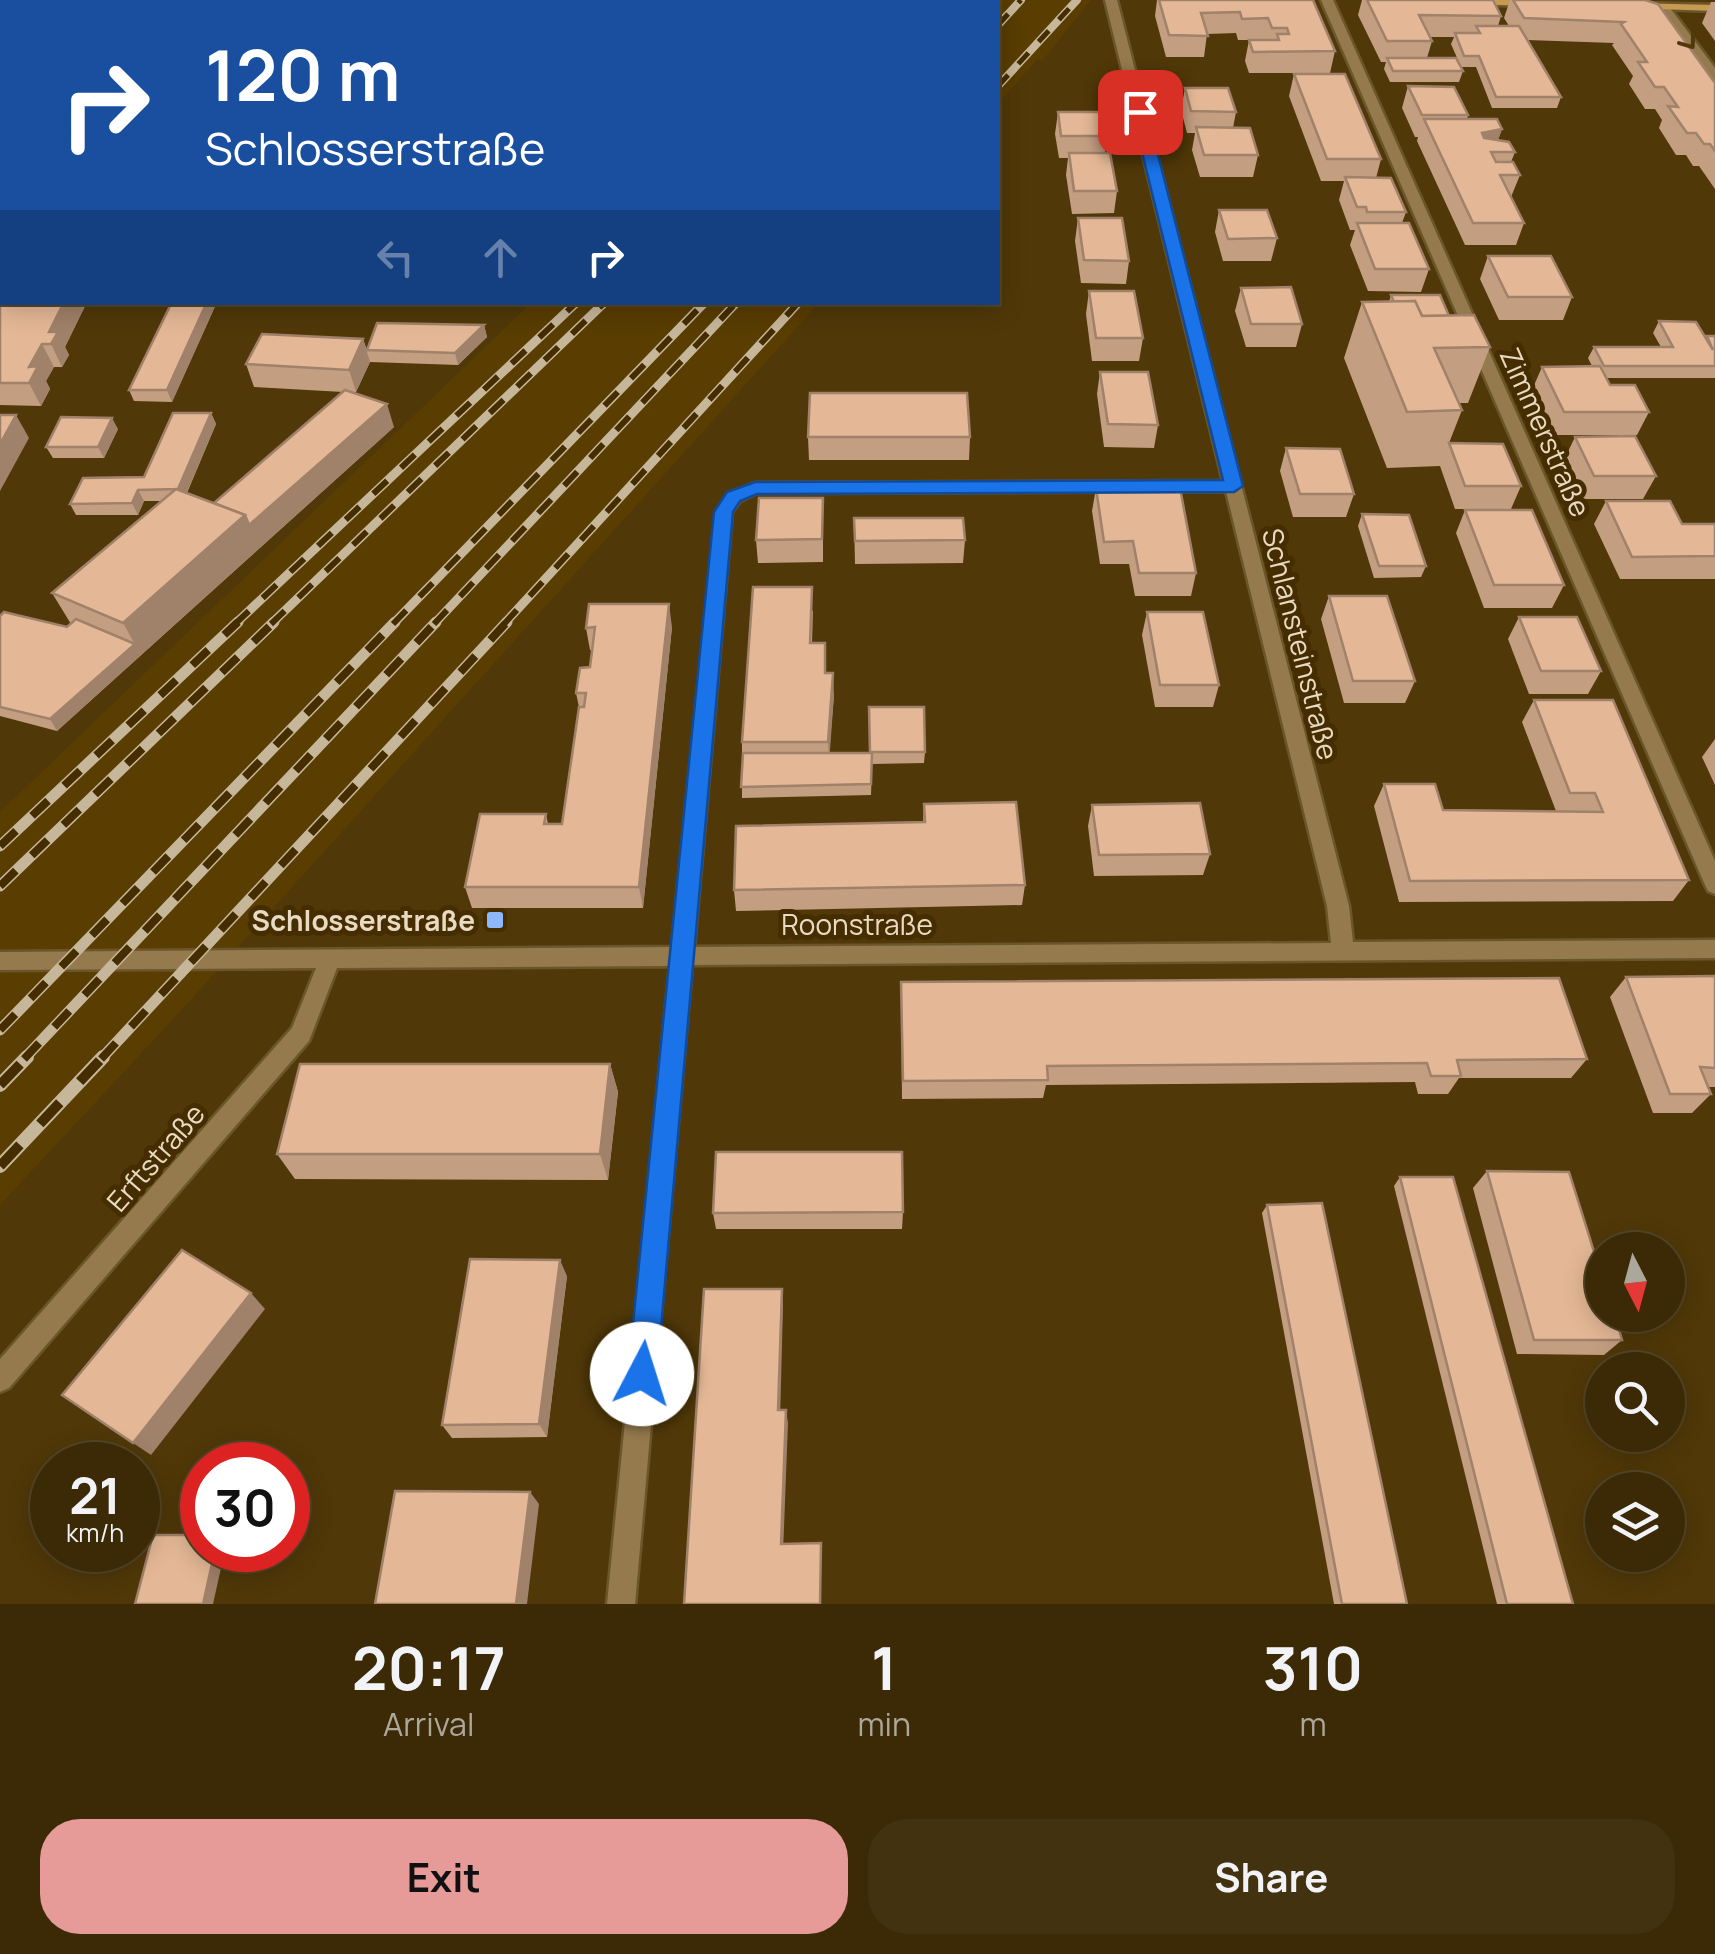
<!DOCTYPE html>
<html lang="en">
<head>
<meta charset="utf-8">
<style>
  :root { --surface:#3c2a06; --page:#433210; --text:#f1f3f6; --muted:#aca79b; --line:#554628; --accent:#e69b98 }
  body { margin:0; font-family:Manrope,sans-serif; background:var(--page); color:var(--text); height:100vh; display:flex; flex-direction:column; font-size:38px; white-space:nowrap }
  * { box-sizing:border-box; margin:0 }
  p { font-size:32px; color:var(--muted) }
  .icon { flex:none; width:55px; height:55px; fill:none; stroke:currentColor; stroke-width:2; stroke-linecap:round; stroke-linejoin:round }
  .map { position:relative; height:1604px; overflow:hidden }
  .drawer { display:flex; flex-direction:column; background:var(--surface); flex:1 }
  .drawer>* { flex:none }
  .guide { position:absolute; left:0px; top:0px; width:1000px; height:305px; box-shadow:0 5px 25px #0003,0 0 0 2px var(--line); background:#1a4fa0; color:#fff; overflow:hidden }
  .needle { width:65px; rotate:174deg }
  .buttons { position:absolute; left:1585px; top:1232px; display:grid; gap:20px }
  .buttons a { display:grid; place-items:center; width:100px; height:100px; border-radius:50%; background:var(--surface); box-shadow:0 5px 25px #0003,0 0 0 2px var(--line); font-size:50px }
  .speed { position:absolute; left:30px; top:1442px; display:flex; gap:20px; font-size:50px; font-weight:700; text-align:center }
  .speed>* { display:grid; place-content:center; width:130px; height:130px; border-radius:50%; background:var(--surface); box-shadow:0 5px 25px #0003,0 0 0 2px var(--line); line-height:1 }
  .speed small { font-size:25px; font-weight:400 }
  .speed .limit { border:15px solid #d22; background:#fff; color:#111 }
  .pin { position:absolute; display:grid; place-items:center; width:85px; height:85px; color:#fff; margin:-42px; border-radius:20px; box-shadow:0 5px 15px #0006 }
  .me { position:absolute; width:110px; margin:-55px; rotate:5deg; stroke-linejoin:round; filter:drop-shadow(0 0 8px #0008) }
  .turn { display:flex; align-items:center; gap:35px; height:210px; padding:0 40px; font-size:45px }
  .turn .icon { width:130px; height:130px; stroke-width:2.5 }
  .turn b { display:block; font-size:70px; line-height:85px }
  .lanes { display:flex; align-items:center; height:95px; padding:0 40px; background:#0003; justify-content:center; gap:50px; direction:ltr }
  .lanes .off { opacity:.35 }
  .eta { display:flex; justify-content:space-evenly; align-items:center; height:170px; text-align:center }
  .eta b { font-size:60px; font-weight:700; line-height:70px }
  .button { display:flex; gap:20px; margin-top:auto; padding:20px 40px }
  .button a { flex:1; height:115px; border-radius:40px; background:var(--accent); color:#111; font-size:40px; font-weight:700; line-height:115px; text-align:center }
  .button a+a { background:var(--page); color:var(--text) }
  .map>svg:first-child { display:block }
  .built { fill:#593d01 }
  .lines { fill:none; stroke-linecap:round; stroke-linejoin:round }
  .street-casing { stroke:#6b552a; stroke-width:5 }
  .secondary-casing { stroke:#6b552a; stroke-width:5 }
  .street { fill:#957a4d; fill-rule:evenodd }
  .secondary { fill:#c69b51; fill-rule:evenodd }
  .rail-far3-casing { stroke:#c6b69a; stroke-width:8 }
  .rail-far2-casing { stroke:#c6b69a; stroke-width:9 }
  .rail-far1-casing { stroke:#c6b69a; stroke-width:11 }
  .rail-casing { stroke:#c6b69a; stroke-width:14 }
  .rail-far3 { stroke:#452d00; stroke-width:5; stroke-dasharray:15; stroke-linecap:butt }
  .rail-far2 { stroke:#452d00; stroke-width:6; stroke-dasharray:19; stroke-linecap:butt }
  .rail-far1 { stroke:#452d00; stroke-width:8; stroke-dasharray:22; stroke-linecap:butt }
  .rail { stroke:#452d00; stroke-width:10; stroke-dasharray:29; stroke-linecap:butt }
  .wall { fill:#c49e81 }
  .shaded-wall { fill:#a08169 }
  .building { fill:#e4b896; stroke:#a08169; stroke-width:2.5 }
  .oneway { stroke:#51390c }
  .route { fill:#1a73e8; stroke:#114b97; stroke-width:2.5 }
  .poi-dot { fill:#8db9fc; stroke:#452d00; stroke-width:4 }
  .labels { text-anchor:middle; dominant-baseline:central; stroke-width:10; stroke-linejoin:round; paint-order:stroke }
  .street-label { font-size:28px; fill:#e8dac3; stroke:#452d00 }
  .poi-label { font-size:28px; font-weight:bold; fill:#e8dac3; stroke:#452d00; text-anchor:end }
</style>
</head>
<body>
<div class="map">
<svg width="1715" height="1604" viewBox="0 0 1715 1604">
  <rect width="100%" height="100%" fill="#503808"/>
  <g class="built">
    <path d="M695 0H1091L1043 60H1037L998 104V2Z"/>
    <path d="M531 303H819L177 1015 0 1205V812Z"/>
  </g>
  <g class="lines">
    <defs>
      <g id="street">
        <path d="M1105 0H1117L1349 906 1353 942 1715 940V958L692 965 635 1604H607L670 966 337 968 309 1041 9 1388 0 1392V1359L292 1028 316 968 0 970V952L672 947 716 512 728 493 755 483 1223 481ZM1226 491 1327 906 1331 943 694 947 732 512 740 501 757 493Z"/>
        <path d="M1321 0H1333L1715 861V894L1708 891 1705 885Z"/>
        <path d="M1659 4H1667L1715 68V81L1711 80 1657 6Z"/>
      </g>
      <g id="secondary">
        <path d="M713 0H850L712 2Z"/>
        <path d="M1409 0H1535L1539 3 1533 6 1415 3Z"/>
        <path d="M1632 3 1715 5V11L1628 8 1626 6Z"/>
      </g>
    </defs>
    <use href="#street" class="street-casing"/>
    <use href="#secondary" class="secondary-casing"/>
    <use href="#street" class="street"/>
    <use href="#secondary" class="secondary"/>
    <defs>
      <g id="rail-far3">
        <path d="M998 25 1021 0"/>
        <path d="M998 86 1077 0"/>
      </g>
      <g id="rail-far2">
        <path d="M235 624 577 302"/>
        <path d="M271 624 605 302"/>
        <path d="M393 624 705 302"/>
        <path d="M434 624 737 302"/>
        <path d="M504 624 799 302"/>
      </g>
      <g id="rail-far1">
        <path d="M0 846 238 622"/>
        <path d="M0 886 274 622"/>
        <path d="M0 1030 395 622"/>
        <path d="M24 1059 436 622"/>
        <path d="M101 1059 507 622"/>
      </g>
      <g id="rail">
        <path d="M0 1085 27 1057"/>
        <path d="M0 1166 103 1057"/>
      </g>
    </defs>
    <use href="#rail-far3" class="rail-far3-casing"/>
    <use href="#rail-far2" class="rail-far2-casing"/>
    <use href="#rail-far1" class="rail-far1-casing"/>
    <use href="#rail" class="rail-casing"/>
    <use href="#rail-far3" class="rail-far3"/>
    <use href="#rail-far2" class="rail-far2"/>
    <use href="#rail-far1" class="rail-far1"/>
    <use href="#rail" class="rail"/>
  </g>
  <g class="wall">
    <path d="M33 0H257L256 2H34Z"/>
    <path d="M328 0H401L345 2H329Z"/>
    <path d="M1157 0H1313L1335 51 1330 73H1249L1245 61 1249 40H1238L1236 33 1207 34 1204 57H1166L1155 16Z"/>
    <path d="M1362 0H1493L1501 16 1498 26H1509L1504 18 1510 0H1645L1715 83V189L1699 166H1693L1686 155H1676L1659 128 1662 120 1655 109H1645L1629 84 1633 76 1612 45 1614 43 1527 40 1561 97 1557 108H1492L1476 67H1461L1451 44 1454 37H1430L1432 41 1427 58 1463 71 1459 82H1390L1384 69 1386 62H1381L1358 15Z"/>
    <path d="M1711 2H1715V41L1702 23Z"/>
    <path d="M0 26H2V181L0 184Z"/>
    <path d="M1294 74 1381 159 1376 178 1406 212 1402 223 1429 269 1421 292 1368 291 1350 245 1355 230H1350L1339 200 1344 181H1321L1289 96Z"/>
    <path d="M1408 86 1468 115 1467 119 1502 129 1498 140 1515 152 1511 162 1520 175 1511 197 1524 223 1516 245H1465L1417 141 1418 137H1415L1402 108Z"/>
    <path d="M1185 88 1236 112 1233 128 1258 155 1253 177H1200L1192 150 1195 133H1187L1181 110Z"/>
    <path d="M1058 112 1107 136 1105 153 1117 191 1114 213 1072 214 1066 175 1068 158H1059L1055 134Z"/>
    <path d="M1219 210 1277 238 1271 261H1223L1215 232Z"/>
    <path d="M1078 218 1129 261 1126 284 1081 283 1075 241Z"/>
    <path d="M1488 256 1572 297 1563 320H1499L1480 279Z"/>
    <path d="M1241 288 1302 324 1296 347H1246L1235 311Z"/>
    <path d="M1089 291 1143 338 1139 361H1092L1086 314Z"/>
    <path d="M1391 295 1449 316 1490 347 1468 403H1459L1462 410 1449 443 1521 486 1511 509H1455L1440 466 1387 468 1344 358 1362 302H1389Z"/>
    <path d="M87 302 65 347 69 355 62 367H54L46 381 50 389 41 406 0 405V303Z"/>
    <path d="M172 302H217L172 402 134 401 129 390Z"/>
    <path d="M260 302H520L518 307H262Z"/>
    <path d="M1659 321 1706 338 1707 336H1715V378H1606L1610 385 1649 412 1637 435H1553L1532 390 1542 367 1592 366 1588 358 1594 347H1661L1653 333Z"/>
    <path d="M484 325 487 337 458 365 370 362 356 392H353L394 427 57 731 0 716V616L67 627 71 624 52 593 162 501H144L138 515H76L70 504 144 477 211 413 216 424 187 493 214 503 343 392 254 387 246 364 363 339 367 350Z"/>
    <path d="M1100 372 1158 425 1154 448 1104 447 1097 394Z"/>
    <path d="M118 429 104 458H53L46 447Z"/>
    <path d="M808 437H970L969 460H809Z"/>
    <path d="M1575 437 1656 476 1643 499H1583L1564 460Z"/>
    <path d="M1286 448 1354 494 1346 517H1293L1280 471Z"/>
    <path d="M1096 488 1196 573 1191 596H1135L1129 564H1100L1092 511Z"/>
    <path d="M823 498V562L758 563 756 540Z"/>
    <path d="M1606 501 1682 524H1715V579H1620L1594 524Z"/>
    <path d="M1465 510 1564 585 1552 608H1484L1456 533Z"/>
    <path d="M1362 514 1426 566 1421 577 1374 578 1358 526Z"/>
    <path d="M854 518 965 540 963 563 855 564Z"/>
    <path d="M1329 596 1415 681 1405 703H1344L1321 619Z"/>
    <path d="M813 610 812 643 834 695 829 753 925 752 924 763 872 764 871 795 742 798V742Z"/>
    <path d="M1147 612 1219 685 1213 707H1155L1142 635Z"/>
    <path d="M1519 617 1601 671 1588 694H1529L1508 639Z"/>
    <path d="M672 627 643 908H472L465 887 546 814 548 824H562L579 707 576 693 590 667 592 650H590L586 628Z"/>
    <path d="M1534 700 1689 880 1673 901 1399 902 1374 806 1384 784 1443 810 1556 811 1522 722Z"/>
    <path d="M1715 739V785L1702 757Z"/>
    <path d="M924 804 1025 885 1022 905 736 911 734 890 923 822Z"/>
    <path d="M1092 805 1210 854 1203 875 1094 876 1088 826Z"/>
    <path d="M1715 976V1087H1708L1711 1094 1692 1113H1653L1610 997 1626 977Z"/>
    <path d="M901 982 1587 1059 1571 1078H1459L1448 1094H1418L1415 1082 1046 1085 1043 1098 902 1099Z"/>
    <path d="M610 1064 618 1092 608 1180 295 1179 277 1154Z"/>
    <path d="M1487 1171 1622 1340 1604 1355 1517 1354 1473 1188Z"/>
    <path d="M1400 1177 1573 1604H1497L1394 1186Z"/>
    <path d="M1267 1205 1407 1604H1334L1262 1213Z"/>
    <path d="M903 1212 902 1229H716L713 1213Z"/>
    <path d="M567 1276 547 1437 452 1438 442 1425Z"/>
  </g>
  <g class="shaded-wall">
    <path d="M1502 129 1494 151 1482 133Z"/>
    <path d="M2 143V181L0 184V147Z"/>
    <path d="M64 302H87L65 347 69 355 62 367 51 344 49 332Z"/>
    <path d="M207 302H217L172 402 167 390Z"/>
    <path d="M484 325 487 337 458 365 455 353Z"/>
    <path d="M363 339 370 362 356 392 349 370Z"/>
    <path d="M42 344 54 367 46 381 50 389 41 406 29 383V367Z"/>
    <path d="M387 404 394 427 141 655 123 623 245 515Z"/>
    <path d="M211 413 216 424 183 501 178 489Z"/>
    <path d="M16 415 29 438 0 491V444Z"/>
    <path d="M112 418 118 429 104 458 98 447Z"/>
    <path d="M138 490 144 501 138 515 132 503Z"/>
    <path d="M669 604 672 627 643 908 639 887Z"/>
    <path d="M135 644 141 655 57 731 50 719Z"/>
    <path d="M833 673 834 695 829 764 828 742Z"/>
    <path d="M610 1064 618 1092 608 1180 600 1154Z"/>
    <path d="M560 1260 567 1276 547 1437 539 1424Z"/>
    <path d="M782 1289 783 1305 780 1423 778 1410Z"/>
    <path d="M251 1293 265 1309 151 1455 133 1443Z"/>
    <path d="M786 1410 788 1423 783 1554 781 1544Z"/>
    <path d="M530 1492 539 1504 527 1604H516Z"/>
    <path d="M215 1550H225L213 1604H203Z"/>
  </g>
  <g class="building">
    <path d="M408 0H471V2H357Z"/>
    <path d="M613 0H671L672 2H613Z"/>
    <path d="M1159 0H1313L1335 51 1253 52 1249 40H1279L1277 34H1289L1287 28H1272L1268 18 1242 19 1240 12 1201 13 1208 36 1169 35Z"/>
    <path d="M1367 0H1493L1501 16 1419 15 1432 41H1387Z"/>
    <path d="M1513 0H1645L1658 4 1715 83V151L1710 144H1704L1696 133H1687L1668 106 1678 107 1664 87H1655L1638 62H1647L1621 24 1624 22 1524 18Z"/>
    <rect x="0" y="26" width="2" height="24"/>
    <path d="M1476 26H1519L1561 97H1496L1479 56H1464L1455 33H1480Z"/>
    <path d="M1387 58H1456L1463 71H1393Z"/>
    <path d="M2 69V84H0V72Z"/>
    <path d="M1294 74H1345L1381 159H1327Z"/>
    <path d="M1408 86 1454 87 1468 115H1422Z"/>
    <path d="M1185 88H1228L1236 112 1191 111Z"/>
    <path d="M0 98H2V143L0 147Z"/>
    <path d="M1058 112H1102L1107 136H1061Z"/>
    <path d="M1424 119H1497L1502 129 1482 133 1484 138 1509 142 1515 152H1491L1496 162H1513L1520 175H1500L1524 223H1473Z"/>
    <path d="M1196 127 1250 128 1258 155H1204Z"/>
    <path d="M1069 153H1110L1117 191H1074Z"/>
    <path d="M1345 177 1391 178 1406 212H1367L1366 207H1357Z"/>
    <path d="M1219 210H1267L1277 238 1228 239Z"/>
    <path d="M1078 218H1122L1129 261 1084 260Z"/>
    <path d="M1357 223H1409L1429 269H1375Z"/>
    <path d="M1488 256H1551L1572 297H1508Z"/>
    <path d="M1291 287 1302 324H1251L1241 288Z"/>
    <path d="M1089 291H1134L1143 338H1096Z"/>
    <path d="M1391 295H1440L1449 316H1422L1415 301 1394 302Z"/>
    <path d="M2 298V302H64L49 332H58L51 344H42L29 367 38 366 29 383H0V303Z"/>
    <path d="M1415 301 1422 316 1474 315 1490 347 1434 348 1462 410 1407 412 1362 302Z"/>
    <path d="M172 302H207L167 390H129Z"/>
    <path d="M1659 321 1696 322 1713 350 1707 336H1715V366H1604L1594 347H1673Z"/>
    <path d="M377 323 484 325 455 353 367 350Z"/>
    <path d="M262 334 363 339 349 370 246 364Z"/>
    <path d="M1600 366 1610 385H1635L1649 412H1564L1542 367Z"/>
    <path d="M1100 372H1148L1158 425 1108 424Z"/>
    <path d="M345 390 387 404 249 525 245 515 214 503Z"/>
    <path d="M810 393H967L970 437H808Z"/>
    <path d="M173 413H211L178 489 138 490 132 503 70 504 83 478 144 477Z"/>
    <path d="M0 415H16L0 444Z"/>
    <path d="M61 417 112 418 98 447H46Z"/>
    <path d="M1635 436 1656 476H1594L1575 437Z"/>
    <path d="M1449 443 1503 444 1521 486H1465Z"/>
    <path d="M1286 448 1340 449 1354 494H1300Z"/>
    <path d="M1096 488H1180L1196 573H1139L1133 541 1104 542Z"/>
    <path d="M176 489 245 515 123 623 52 593Z"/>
    <path d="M759 498H823L822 539 756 540Z"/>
    <path d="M1606 501H1670L1682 524H1715V556L1632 557Z"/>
    <path d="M1465 510H1532L1564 585H1494Z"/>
    <path d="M1362 514 1409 515 1426 566H1379Z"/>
    <path d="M854 518H963L965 540 855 541Z"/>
    <path d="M753 587H812L810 643H825V673H833L828 742H742Z"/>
    <path d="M1329 596H1387L1415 681H1353Z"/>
    <path d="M589 604H669L639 887H465L480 814H546L544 824H562L579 707H584L586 693H576L580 668 590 667 595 627 586 628Z"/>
    <path d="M4 612 67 627 76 619 135 644 50 719 0 707V616Z"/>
    <path d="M1147 612H1203L1219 685H1160Z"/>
    <path d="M1519 617H1577L1601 671H1541Z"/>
    <path d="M1534 700H1613L1689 880 1410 881 1384 784H1435L1443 810 1603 812 1595 793H1570Z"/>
    <path d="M869 707H924L925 752H870Z"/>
    <path d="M743 753H872L871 784 741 787Z"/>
    <path d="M1016 802 1025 885 734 890 736 826 925 822 924 804Z"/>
    <path d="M1200 803 1210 854 1099 855 1092 805Z"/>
    <path d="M1715 976V1068L1700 1067 1711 1094H1670L1626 977Z"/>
    <path d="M1559 978 1587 1059 1457 1060 1461 1076H1431L1427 1063 1047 1066 1048 1080 903 1081 901 982Z"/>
    <path d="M300 1064H610L600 1154H277Z"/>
    <path d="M716 1152H902L903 1212 713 1213Z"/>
    <path d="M1487 1171 1569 1172 1602 1277V1315H1615L1622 1340H1534Z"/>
    <path d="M1400 1177H1453L1573 1604H1507Z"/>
    <path d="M1322 1203 1407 1604H1342L1267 1205Z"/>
    <path d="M182 1250 251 1293 133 1443 62 1395Z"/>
    <path d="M470 1259 560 1260 539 1424 442 1425Z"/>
    <path d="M704 1289H782L778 1410H786L781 1544 821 1543 820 1604H684Z"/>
    <path d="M395 1491 530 1492 516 1604H375Z"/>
    <path d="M153 1535H202V1550H215L203 1604H135Z"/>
  </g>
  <defs><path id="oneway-chevron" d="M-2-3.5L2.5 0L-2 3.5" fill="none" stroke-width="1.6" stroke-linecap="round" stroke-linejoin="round" transform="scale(2.5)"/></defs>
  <use class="oneway" href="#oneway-chevron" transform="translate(1689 42) rotate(54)"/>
  <path class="route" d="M1140 108 1147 112 1243 486 1234 492 757 494 740 501 733 512 657 1374 653 1385 642 1389 632 1385 628 1374 714 512 727 492 755 482 1223 480 1132 112Z"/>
  <rect class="poi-dot" x="485" y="910" width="20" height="20" rx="5"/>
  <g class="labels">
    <g class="street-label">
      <text transform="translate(1546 432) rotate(66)">Zimmerstraße</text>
      <text transform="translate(1301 644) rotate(76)">Schlansteinstraße</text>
      <text x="857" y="924">Roonstraße</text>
      <text transform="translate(155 1157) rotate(-49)">Erftstraße</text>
    </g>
    <g class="poi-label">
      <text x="475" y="920">Schlosserstraße</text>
    </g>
  </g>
</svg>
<div class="buttons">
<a><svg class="needle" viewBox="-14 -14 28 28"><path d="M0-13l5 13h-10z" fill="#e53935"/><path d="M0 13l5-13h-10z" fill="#aca79b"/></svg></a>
<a><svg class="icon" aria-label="search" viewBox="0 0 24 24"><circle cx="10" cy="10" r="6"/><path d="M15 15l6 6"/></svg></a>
<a><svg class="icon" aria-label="layers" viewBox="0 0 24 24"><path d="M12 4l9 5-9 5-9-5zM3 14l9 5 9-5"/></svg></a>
</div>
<div class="speed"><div>21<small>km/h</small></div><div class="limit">30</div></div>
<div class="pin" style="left:1140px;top:112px;background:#d93025"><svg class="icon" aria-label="arrive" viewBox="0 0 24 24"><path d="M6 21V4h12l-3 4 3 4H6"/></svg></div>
<svg class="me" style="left:642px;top:1374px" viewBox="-20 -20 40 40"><circle r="19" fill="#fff"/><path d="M0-13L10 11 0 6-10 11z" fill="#1a73e8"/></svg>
<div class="guide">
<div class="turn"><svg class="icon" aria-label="right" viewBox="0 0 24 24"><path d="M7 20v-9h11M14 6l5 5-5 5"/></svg><div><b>120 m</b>Schlosserstraße</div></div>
<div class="lanes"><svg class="icon off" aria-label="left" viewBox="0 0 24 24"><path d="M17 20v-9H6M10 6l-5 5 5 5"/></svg><svg class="icon off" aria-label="ahead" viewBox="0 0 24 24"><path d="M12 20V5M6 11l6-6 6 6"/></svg><svg class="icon" aria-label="right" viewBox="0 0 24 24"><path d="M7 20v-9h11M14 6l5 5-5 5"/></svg></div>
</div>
</div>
<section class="drawer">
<div class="eta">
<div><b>20:17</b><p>Arrival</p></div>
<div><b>1</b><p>min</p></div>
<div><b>310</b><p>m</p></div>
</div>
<div class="button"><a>Exit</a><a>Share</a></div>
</section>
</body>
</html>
